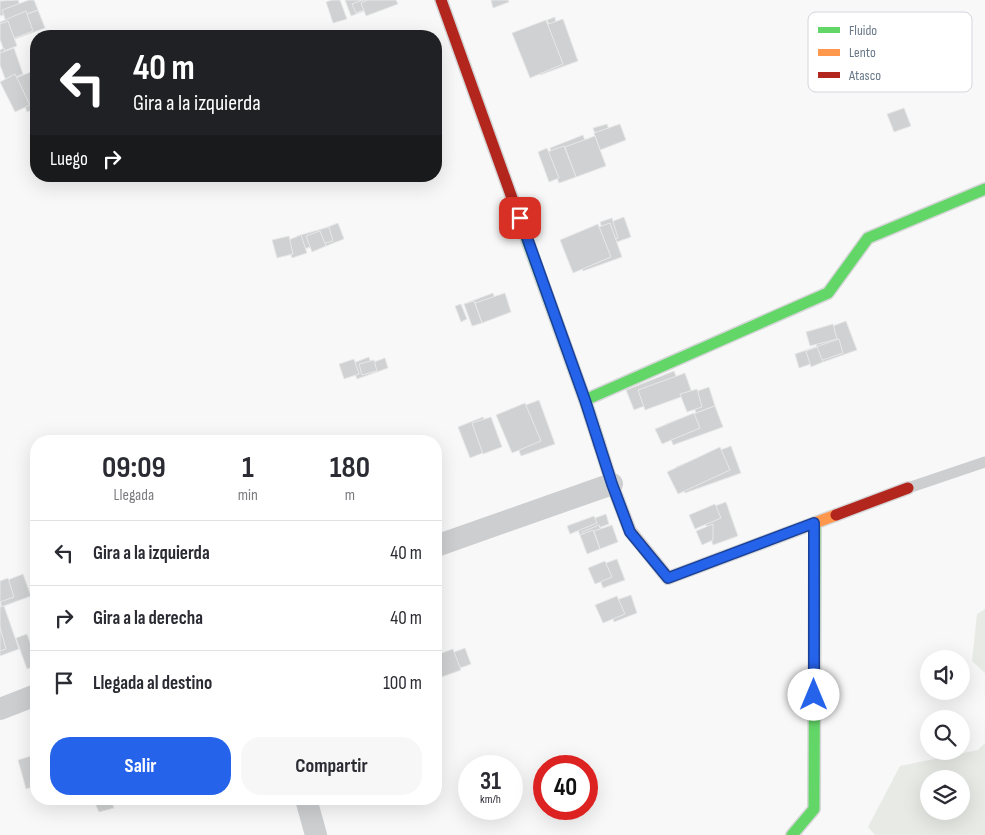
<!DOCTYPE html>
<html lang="es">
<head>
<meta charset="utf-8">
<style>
  :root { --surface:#fff; --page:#f7f7f7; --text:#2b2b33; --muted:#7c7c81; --line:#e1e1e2; --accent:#2563eb }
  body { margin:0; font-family:"Sofia Sans Condensed",sans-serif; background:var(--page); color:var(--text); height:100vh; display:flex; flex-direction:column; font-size:19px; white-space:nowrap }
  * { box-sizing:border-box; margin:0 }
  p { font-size:16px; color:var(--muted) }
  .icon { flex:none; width:28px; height:28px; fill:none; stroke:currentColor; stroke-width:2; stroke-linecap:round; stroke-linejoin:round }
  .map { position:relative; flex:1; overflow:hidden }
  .sheet { position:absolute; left:30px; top:435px; width:412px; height:370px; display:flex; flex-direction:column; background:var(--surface); border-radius:20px; box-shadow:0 5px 20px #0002 }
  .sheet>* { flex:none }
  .top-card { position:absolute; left:30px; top:30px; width:412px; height:152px; border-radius:20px; box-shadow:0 5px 20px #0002; background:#202124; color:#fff; overflow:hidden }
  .buttons { position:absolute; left:920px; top:650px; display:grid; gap:10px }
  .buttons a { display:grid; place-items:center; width:50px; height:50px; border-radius:50%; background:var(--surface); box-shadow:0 5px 20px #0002; font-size:25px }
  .speed { position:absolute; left:458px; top:755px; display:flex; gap:10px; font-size:25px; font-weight:700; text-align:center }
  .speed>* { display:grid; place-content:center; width:65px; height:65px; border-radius:50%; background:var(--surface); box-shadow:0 5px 20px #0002; line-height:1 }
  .speed small { font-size:12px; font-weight:400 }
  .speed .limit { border:8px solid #d22; background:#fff; color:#111 }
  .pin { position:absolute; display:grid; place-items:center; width:42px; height:42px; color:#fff; margin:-21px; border-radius:10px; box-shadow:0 2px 8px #0006 }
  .me { position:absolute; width:55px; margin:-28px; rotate:0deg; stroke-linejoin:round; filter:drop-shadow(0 0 4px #0008) }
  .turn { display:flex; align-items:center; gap:18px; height:105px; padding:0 20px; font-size:22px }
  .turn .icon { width:65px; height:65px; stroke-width:2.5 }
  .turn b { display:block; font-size:35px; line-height:42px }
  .then { display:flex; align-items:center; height:48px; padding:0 20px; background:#0003; gap:10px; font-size:19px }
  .eta { display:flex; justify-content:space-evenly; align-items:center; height:85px; text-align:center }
  .eta b { font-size:30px; font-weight:700; line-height:35px }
  .action { display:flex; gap:10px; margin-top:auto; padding:10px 20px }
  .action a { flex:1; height:58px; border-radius:20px; background:var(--accent); color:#fff; font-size:20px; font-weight:700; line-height:58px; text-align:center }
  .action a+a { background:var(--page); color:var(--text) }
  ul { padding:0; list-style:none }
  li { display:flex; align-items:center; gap:15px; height:65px; padding:0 20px; border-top:1px solid var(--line) }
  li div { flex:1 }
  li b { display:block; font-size:19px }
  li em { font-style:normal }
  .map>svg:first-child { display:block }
  .green { fill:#e7eae5; fill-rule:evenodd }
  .building { fill:#cfd1d2; stroke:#e8e8e8 }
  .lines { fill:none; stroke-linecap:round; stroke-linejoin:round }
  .fast-casing { stroke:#d5d6d7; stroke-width:14 }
  .slow-casing { stroke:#d5d6d7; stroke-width:14 }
  .jam-casing { stroke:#d5d6d7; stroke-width:14 }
  .lane { stroke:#cdcecf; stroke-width:11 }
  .street { stroke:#cdcecf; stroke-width:22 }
  .fast { stroke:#63d668; stroke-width:11 }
  .slow { stroke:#ff974d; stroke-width:11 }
  .jam { stroke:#b3261e; stroke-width:11 }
  .route-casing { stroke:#184099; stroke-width:12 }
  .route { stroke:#2563eb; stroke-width:9 }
  .key { fill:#fff; stroke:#d2d6db; stroke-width:1 }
  .key-label { font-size:14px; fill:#687888 }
</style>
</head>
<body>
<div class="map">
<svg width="985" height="835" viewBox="0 0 985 835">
  <rect width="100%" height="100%" fill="#f8f8f8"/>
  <g class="green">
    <path d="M985 609V673L972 661 977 614Z"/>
    <path d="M985 743V835H875L868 827 900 766 978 750ZM929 779H961V811H929Z"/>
  </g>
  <g class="building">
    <path d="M18 0 21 8 0 16V1Z"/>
    <path d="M29 0H34L38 10 6 22 2 10Z"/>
    <path d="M332 0H340L347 19 333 23 326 2Z"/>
    <path d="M345 0H360L364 11 351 16Z"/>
    <path d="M363 0H392L356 13 352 4Z"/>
    <path d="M368 0H396L398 4 366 16 361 3Z"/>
    <path d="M491 0H508L509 2 493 8Z"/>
    <path d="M38 10 45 28 15 39 8 21Z"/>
    <path d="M26 11 33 31 4 42 0 33V22Z"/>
    <path d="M555 17 556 32 553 33 547 20Z"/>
    <path d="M563 19 578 61 540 75 525 32Z"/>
    <path d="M546 20 563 64 530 78 512 33Z"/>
    <path d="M8 21 17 46 4 51 0 39V24Z"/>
    <path d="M4 48 8 60 0 62V50Z"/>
    <path d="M14 48 23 74 6 81 0 65V53Z"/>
    <path d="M31 72 36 86V108L27 112 15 78Z"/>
    <path d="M15 74 30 105 15 112 0 82Z"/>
    <path d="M904 108 911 126 894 132 887 114Z"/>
    <path d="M607 124 613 141 599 145 593 128Z"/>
    <path d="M620 124 626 140 600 150 594 133Z"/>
    <path d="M583 135 595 169 562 182 550 148Z"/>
    <path d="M595 136 606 166 576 177 565 147Z"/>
    <path d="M564 146 576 177 559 183 547 152Z"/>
    <path d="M547 148 559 178 549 182 538 152Z"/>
    <path d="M624 217 631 237 614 243 608 223Z"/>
    <path d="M612 218 618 238 606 241 600 222Z"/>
    <path d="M338 223 344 239 326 246 320 230Z"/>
    <path d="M610 223 622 257 583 271 571 237Z"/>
    <path d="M598 224 611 257 573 273 560 240Z"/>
    <path d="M329 227 333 241 300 250 297 236Z"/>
    <path d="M320 231 326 246 312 252 306 236Z"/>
    <path d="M301 235 307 253 292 258 286 241Z"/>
    <path d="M289 236 293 254 277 258 272 240Z"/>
    <path d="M493 293 501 315 473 326 464 304Z"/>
    <path d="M505 293 511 312 482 323 475 303Z"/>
    <path d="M474 301 482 323 472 326 464 304Z"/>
    <path d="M461 304 467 319 461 322 455 306Z"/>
    <path d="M846 321 857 350 823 362 812 334Z"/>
    <path d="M833 324 837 339 810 346 806 332Z"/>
    <path d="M839 339 843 353 799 368 795 354Z"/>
    <path d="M817 347 823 362 811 367 806 351Z"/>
    <path d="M369 357 374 373 357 379 351 364Z"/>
    <path d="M385 358 388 368 374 373 371 363Z"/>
    <path d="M354 359 359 374 344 379 339 364Z"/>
    <path d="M374 360 377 371 362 375 359 364Z"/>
    <path d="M674 371 682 391 634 410 626 390Z"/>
    <path d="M685 373 692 393 645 410 638 390Z"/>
    <path d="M709 387 715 406 696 413 689 394Z"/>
    <path d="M697 389 702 407 687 412 680 394Z"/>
    <path d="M539 400 555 444 521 456 505 413Z"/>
    <path d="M525 403 541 441 512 453 496 415Z"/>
    <path d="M715 406 723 427 673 445 666 424Z"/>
    <path d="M694 413 700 428 662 444 655 429Z"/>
    <path d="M483 417 495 448 470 458 458 427Z"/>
    <path d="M491 417 502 447 483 454 472 423Z"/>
    <path d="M731 446 741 473 685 493 676 467Z"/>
    <path d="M720 447 730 470 678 494 667 472Z"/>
    <path d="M726 502 738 536 713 545 701 511Z"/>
    <path d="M715 504 721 518 695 529 689 515Z"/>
    <path d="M606 514 609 524 580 535 576 525Z"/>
    <path d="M594 516 597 523 570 534 567 526Z"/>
    <path d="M713 524V540L702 545 696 531Z"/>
    <path d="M599 525 605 542 589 548 582 532Z"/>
    <path d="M612 525 618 542 600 549 594 531Z"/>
    <path d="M593 530 600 549 587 554 580 535Z"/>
    <path d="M617 559 625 580 603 588 595 567Z"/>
    <path d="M605 561 612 577 595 584 588 568Z"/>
    <path d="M23 574 31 596 1 607 0 583Z"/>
    <path d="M8 578 14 597 0 602V581Z"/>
    <path d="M631 595 637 613 614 622 608 603Z"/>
    <path d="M617 596 625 614 603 623 595 605Z"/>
    <path d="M4 606 19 649 0 656V607Z"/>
    <path d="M0 627 6 649 0 651Z"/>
    <path d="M27 634 36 659V666L27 669 16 638Z"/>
    <path d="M465 648 471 664 436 677V659Z"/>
    <path d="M453 649 461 670 436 679V655Z"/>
    <path d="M34 755 36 762V786L26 789 18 760Z"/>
    <path d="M93 799H111L114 808 99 812Z"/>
  </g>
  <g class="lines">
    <defs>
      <g id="fast">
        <path d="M517 212 585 400 599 443"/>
        <path d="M585 400 828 293 868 238 985 189"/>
        <path d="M792 835 814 809 815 523"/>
      </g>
      <path id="slow" d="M599 443 612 484 630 531 668 578 836 515"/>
      <g id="jam">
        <path d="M441 0 517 212"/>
        <path d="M836 515 908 488"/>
      </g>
    </defs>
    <use href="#fast" class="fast-casing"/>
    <use href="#slow" class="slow-casing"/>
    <use href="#jam" class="jam-casing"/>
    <path class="lane" d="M908 488 985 462"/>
    <g class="street">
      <path d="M436 546 612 484"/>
      <path d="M0 709 36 695"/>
      <path d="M306 799 316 835"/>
    </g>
    <use href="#fast" class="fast"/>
    <use href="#slow" class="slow"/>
    <use href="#jam" class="jam"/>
  </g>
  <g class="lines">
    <defs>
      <path id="route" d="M520 218 585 400 612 484 630 532 668 578 814 523V695"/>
    </defs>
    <use href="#route" class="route-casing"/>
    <use href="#route" class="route"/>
  </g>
  <rect x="808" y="12" width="164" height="80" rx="8" class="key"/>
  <rect x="818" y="27" width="22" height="6" fill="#63d668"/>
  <rect x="818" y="49" width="22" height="7" fill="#ff974d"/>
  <rect x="818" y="72" width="22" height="6" fill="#b3261e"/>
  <g class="key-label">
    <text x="849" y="35">Fluido</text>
    <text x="849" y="57">Lento</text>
    <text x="849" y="80">Atasco</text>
  </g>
</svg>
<div class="buttons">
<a><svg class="icon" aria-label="sound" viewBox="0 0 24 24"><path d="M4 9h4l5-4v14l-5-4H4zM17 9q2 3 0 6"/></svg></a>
<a><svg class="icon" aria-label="search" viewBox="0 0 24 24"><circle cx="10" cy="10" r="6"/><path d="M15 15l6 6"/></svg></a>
<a><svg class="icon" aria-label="layers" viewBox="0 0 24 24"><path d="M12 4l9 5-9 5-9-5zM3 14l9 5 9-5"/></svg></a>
</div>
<div class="speed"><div>31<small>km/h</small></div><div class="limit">40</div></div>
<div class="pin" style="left:520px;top:218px;background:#d93025"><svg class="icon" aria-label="arrive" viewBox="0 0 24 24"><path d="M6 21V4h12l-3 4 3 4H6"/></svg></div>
<svg class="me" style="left:814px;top:695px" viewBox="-20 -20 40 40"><circle r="19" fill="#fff"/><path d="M0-13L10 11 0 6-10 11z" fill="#2563eb"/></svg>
<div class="top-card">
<div class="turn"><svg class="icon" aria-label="left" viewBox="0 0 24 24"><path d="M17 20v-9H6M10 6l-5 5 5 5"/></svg><div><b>40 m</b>Gira a la izquierda</div></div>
<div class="then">Luego<svg class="icon" aria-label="right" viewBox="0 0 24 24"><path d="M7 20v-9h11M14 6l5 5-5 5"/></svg></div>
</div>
<section class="sheet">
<div class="eta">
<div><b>09:09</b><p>Llegada</p></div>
<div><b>1</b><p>min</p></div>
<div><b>180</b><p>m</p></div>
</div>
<ul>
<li><svg class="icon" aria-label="left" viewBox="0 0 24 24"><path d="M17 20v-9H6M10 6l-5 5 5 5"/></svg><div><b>Gira a la izquierda</b></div><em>40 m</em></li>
<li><svg class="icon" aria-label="right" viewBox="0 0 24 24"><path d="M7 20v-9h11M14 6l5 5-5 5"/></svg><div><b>Gira a la derecha</b></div><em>40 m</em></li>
<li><svg class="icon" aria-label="arrive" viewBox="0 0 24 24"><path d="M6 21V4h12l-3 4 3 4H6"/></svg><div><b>Llegada al destino</b></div><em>100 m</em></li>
</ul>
<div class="action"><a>Salir</a><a>Compartir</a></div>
</section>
</div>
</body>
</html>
